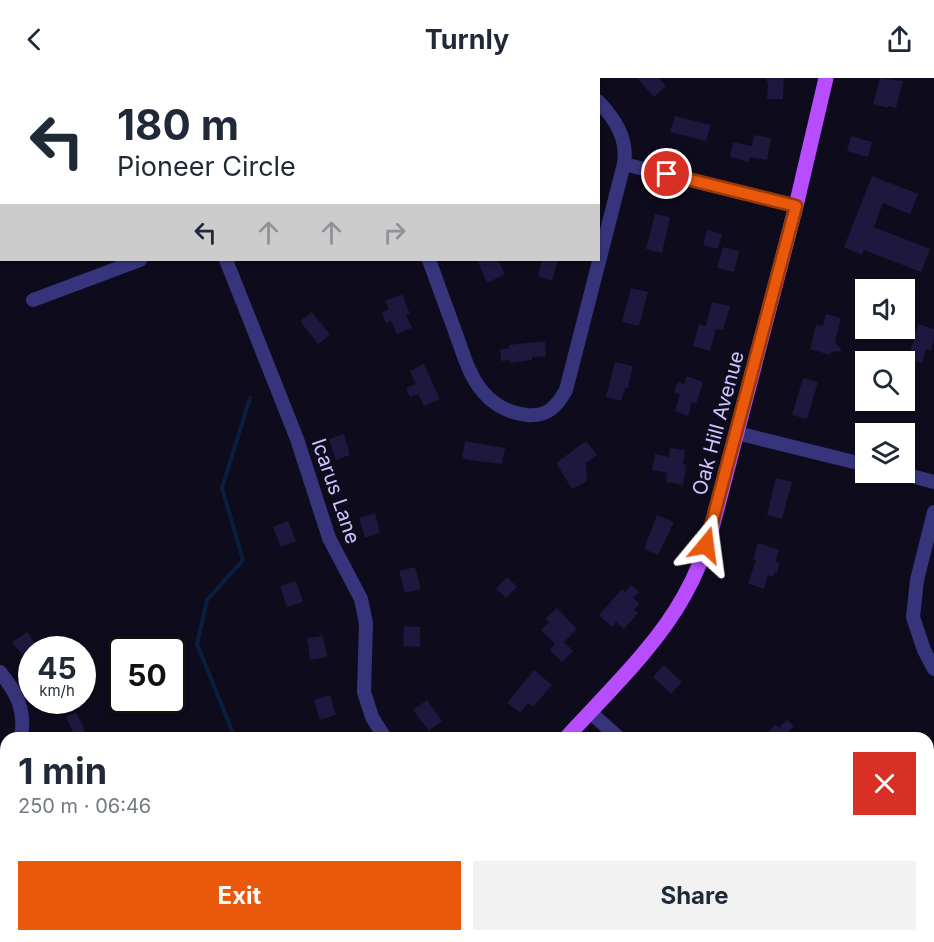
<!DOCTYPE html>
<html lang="en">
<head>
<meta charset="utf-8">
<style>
  :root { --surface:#fff; --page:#f2f2f3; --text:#1f2937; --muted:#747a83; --accent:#ea580c }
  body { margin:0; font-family:Inter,sans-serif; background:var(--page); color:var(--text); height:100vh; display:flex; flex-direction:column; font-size:22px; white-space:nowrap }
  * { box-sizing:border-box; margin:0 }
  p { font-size:20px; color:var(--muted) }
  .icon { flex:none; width:33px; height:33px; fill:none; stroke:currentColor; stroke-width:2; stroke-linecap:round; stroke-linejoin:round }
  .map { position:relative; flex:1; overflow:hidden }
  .side { position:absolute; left:0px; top:654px; width:934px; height:210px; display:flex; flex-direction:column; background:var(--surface); border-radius:18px 18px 0 0; box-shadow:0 2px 4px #0004 }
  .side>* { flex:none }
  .hud { position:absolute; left:0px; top:0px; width:600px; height:183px; box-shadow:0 2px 4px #0004; background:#fff; color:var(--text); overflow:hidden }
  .controls { position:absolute; left:855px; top:201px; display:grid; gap:12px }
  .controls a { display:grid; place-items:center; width:60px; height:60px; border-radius:0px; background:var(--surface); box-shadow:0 2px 4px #0004; font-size:30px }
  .speed { position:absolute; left:18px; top:558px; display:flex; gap:12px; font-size:30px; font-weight:700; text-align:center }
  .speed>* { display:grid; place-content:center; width:78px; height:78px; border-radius:50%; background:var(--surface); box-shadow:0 2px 4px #0004; line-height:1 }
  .speed small { font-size:15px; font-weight:400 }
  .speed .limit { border:3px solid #111; border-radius:9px; background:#fff; color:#111 }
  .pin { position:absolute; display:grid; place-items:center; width:51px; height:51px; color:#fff; margin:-26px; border:3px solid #fff; border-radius:50%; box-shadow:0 2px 6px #0007 }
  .me { position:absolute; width:66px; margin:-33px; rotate:16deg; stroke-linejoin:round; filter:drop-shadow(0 0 4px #0008) }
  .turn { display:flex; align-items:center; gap:21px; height:126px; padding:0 18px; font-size:27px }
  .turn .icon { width:78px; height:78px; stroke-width:2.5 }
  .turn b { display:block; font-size:42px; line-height:51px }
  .lanes { display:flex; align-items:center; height:57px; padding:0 18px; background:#0003; justify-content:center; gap:30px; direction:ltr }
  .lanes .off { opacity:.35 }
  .round { display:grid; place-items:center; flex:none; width:63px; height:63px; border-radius:0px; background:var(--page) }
  .head { display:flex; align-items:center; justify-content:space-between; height:102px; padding:0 18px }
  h1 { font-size:36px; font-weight:700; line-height:45px }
  .cta { display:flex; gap:12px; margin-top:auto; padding:12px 18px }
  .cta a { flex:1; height:69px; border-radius:0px; background:var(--accent); color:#fff; font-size:24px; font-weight:700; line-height:69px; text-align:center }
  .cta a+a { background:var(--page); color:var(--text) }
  header { display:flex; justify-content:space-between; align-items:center; height:78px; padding:0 18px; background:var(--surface); font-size:27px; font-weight:700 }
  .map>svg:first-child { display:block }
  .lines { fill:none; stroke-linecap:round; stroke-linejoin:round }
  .stream { stroke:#0a1e3d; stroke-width:4 }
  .building { fill:#1e173e }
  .minor { stroke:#36357c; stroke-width:14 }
  .major { stroke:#b84dff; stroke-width:15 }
  .route-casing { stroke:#983908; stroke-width:15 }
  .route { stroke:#ea580c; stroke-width:10 }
  .labels { text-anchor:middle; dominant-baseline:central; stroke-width:5; stroke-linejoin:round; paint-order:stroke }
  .street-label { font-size:20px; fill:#cbc6ff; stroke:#0e0b1c }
</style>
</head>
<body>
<header><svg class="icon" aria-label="back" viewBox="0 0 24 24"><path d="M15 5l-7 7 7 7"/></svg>Turnly<svg class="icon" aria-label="share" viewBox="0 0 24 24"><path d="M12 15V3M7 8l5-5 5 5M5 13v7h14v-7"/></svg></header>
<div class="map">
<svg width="934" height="864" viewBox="0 0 934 864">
  <rect width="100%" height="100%" fill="#0e0b1c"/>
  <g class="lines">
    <g class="stream">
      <path d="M235 660 197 566 207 522 243 482 222 410 250 320"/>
      <path d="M330 864 331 858"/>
    </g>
  </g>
  <g class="building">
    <path d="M637 0H659L666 8 654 19Z"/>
    <path d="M766 0H784L783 21H767L768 6Z"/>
    <path d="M880 0 903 3 896 30 889 28 888 30 873 26Z"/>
    <path d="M675 38 711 47 706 63 670 54Z"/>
    <path d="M754 57 771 60 767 82 750 79 749 84 730 79 733 64 752 68Z"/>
    <path d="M851 58 872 64 868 79 847 73Z"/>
    <path d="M872 98 918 116 910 136 883 125 874 149 930 171 921 194 864 172 862 177 844 169Z"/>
    <path d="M655 136 670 139 662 175 646 171Z"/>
    <path d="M707 152 722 156 718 171 703 167Z"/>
    <path d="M723 169 739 173 734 194 717 190Z"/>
    <path d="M477 182H498L505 196 487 205Z"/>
    <path d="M542 182H558L552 203 538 198Z"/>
    <path d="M631 210 648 214 639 248 622 244Z"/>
    <path d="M402 216 410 236 406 237 412 250 397 256 391 243 386 245 382 235 389 231 385 223Z"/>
    <path d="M712 224 730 228 723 252 716 251 710 273 693 268 699 246 706 248Z"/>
    <path d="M312 234 330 257 318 266 300 243Z"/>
    <path d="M826 236 841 240 835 264 842 273 831 274 830 277 810 271 816 247 823 248Z"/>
    <path d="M918 246 934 251V261L931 273 926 271 922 285 908 281Z"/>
    <path d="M545 263 546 278 532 279V282L510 285V282L501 283 500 271 509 270V267Z"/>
    <path d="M615 284 633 288 628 310H625L621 323 606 319Z"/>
    <path d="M424 286 440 321 424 328 418 316 410 319 406 310 416 306 410 293Z"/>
    <path d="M687 298 703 304 696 326 692 324 688 338 675 333 680 316 674 314 678 304 684 306Z"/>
    <path d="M803 300 818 304 807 341 792 337Z"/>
    <path d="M344 356 350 377 336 382 329 361Z"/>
    <path d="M465 363 505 370 502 386 462 381Z"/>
    <path d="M586 363 597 377 586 385 587 403 572 411 556 385Z"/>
    <path d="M670 370 685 372 683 386 686 387 683 407 666 404 667 395 652 392 655 376 669 379Z"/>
    <path d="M776 400 792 404 782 441 767 437Z"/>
    <path d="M375 435 380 455 365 460 359 440Z"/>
    <path d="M657 437 674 444 658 477 644 471Z"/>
    <path d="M288 443 296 463 281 469 273 449Z"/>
    <path d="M758 465 779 472 775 483 780 485 777 495 775 494 773 499 768 497 764 511 748 505 756 482 753 481Z"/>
    <path d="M415 489 421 511 405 515 399 493Z"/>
    <path d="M507 499 517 509 506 520 496 511Z"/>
    <path d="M296 503 303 524 287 529 280 508Z"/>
    <path d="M631 507 639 514 633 520 639 526 634 532 638 535 624 551 616 544 612 549 599 537 622 511 625 514Z"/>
    <path d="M557 530 577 551 564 564 573 573 562 584 550 572 555 566 541 552 549 544 545 541Z"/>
    <path d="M404 548 420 549V569L403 568Z"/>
    <path d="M27 554 39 572H32V590L12 564Z"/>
    <path d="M323 558 327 579 310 582 307 560Z"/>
    <path d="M664 587 682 604 671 616 653 599Z"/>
    <path d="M534 592 552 607 533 629 528 625 520 635 507 625Z"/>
    <path d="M330 617 336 637 320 642 314 622Z"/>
    <path d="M427 622 442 643 429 653 413 632Z"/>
    <path d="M76 634 83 648 86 660H76L66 639Z"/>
    <path d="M787 642 794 648 786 657 790 660H763L775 646 779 650Z"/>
  </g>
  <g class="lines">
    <g class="minor">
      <path d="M260 0V2"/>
      <path d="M577 0 578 2"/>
      <path d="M39 2 42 0"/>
      <path d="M396 2 398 0"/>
      <path d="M624 86 796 128"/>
      <path d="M226 182 297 361 329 460 361 521 366 545 364 614 372 639 385 660"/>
      <path d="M429 182C438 206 447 231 456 256 463 275 469 298 483 314 494 327 510 335 527 337 548 339 557 328 566 312L624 86C628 60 615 41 598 23"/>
      <path d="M33 222 140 182"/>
      <path d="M737 355 866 387"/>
      <path d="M896 394 934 404"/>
      <path d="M934 434 917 502 913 539 924 572 934 591"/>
      <path d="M0 594C17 615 26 633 21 660"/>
      <path d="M590 634 619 660"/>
      <path d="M0 694 6 687"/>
      <path d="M187 858 191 864"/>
    </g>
    <g class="major">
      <path d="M566 660C605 617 656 569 684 518 696 497 705 474 712 450L796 128 826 0"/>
      <path d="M381 864 387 858"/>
    </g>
  </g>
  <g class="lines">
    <defs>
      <path id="route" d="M667 96 796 128 706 467"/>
    </defs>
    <use href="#route" class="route-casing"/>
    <use href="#route" class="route"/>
  </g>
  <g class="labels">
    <g class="street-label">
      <text transform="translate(718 345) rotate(-75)">Oak Hill Avenue</text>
      <text transform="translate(336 413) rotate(71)">Icarus Lane</text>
    </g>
  </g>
</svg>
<div class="controls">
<a><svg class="icon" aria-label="sound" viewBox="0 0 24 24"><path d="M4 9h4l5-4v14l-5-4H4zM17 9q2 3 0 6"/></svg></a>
<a><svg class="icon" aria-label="search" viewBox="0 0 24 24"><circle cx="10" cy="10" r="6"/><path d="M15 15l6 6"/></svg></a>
<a><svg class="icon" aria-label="layers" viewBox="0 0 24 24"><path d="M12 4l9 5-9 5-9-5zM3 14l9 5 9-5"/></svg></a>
</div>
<div class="speed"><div>45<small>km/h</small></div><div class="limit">50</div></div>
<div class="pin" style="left:667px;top:96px;background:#d93025"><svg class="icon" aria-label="arrive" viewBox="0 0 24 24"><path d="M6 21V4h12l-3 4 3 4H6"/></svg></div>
<svg class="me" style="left:706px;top:467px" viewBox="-20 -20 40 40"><path d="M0-17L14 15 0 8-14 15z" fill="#ea580c" stroke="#fff" stroke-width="4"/></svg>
<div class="hud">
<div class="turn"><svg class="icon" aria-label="left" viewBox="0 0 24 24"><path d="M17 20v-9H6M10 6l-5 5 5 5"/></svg><div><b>180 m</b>Pioneer Circle</div></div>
<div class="lanes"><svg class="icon" aria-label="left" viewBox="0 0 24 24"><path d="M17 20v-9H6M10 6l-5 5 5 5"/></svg><svg class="icon off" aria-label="ahead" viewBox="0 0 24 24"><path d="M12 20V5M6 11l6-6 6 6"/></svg><svg class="icon off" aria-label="ahead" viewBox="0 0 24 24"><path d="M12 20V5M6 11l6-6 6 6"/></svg><svg class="icon off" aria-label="right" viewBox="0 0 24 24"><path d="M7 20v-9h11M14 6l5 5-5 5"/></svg></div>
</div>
<section class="side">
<div class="head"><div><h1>1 min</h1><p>250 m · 06:46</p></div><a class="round" style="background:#d93025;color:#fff"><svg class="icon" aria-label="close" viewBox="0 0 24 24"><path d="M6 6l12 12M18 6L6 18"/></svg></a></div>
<div class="cta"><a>Exit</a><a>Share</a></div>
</section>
</div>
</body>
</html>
